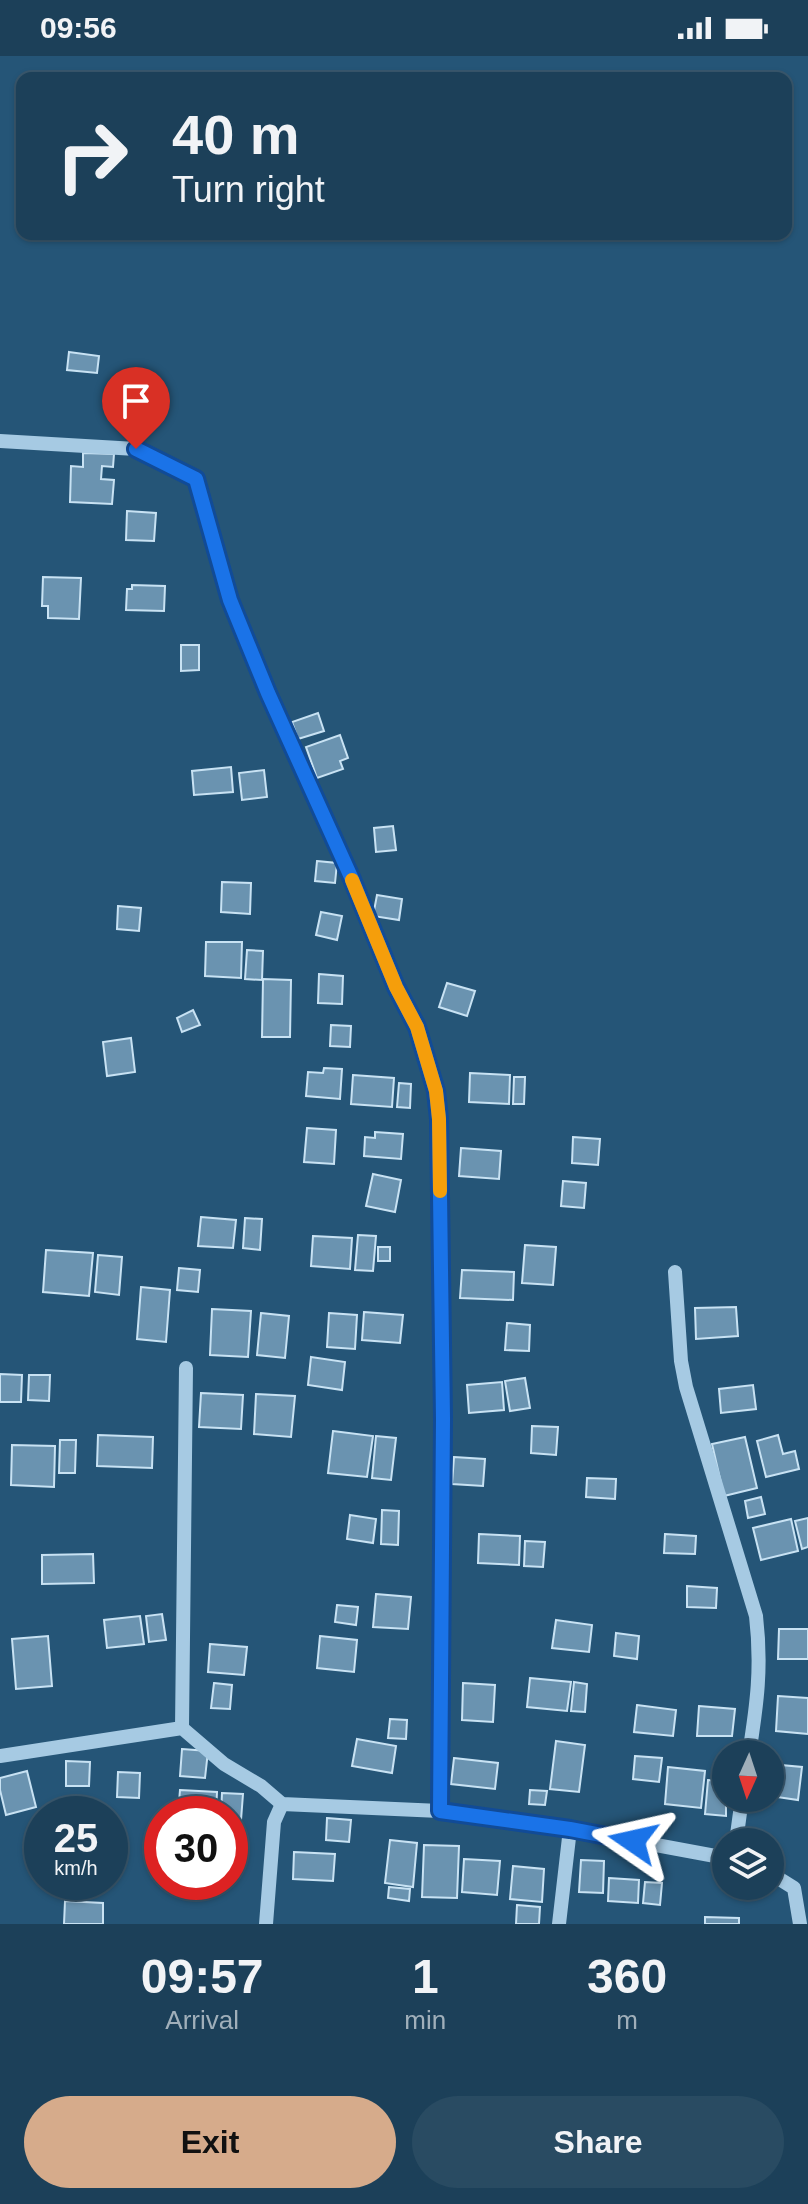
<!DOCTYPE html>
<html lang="en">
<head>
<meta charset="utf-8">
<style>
  :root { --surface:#1c4059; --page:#294b62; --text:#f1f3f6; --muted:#a0afba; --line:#3a596f; --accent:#d6ab8b }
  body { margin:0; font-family:Helvetica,sans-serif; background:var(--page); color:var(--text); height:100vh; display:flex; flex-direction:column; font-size:30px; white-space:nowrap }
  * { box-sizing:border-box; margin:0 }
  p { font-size:26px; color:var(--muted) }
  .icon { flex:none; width:44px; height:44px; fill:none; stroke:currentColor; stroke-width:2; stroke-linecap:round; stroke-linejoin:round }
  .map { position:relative; height:1868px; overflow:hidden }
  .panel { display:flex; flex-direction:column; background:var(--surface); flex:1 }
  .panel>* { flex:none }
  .guide { position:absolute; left:16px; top:16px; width:776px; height:168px; border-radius:16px; box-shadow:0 2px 6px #0004,0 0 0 2px var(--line); background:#1c4059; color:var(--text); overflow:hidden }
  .needle { width:52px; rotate:183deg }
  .tools { position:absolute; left:712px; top:1684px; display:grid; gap:16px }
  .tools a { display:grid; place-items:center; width:72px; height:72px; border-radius:50%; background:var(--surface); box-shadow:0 2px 6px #0004,0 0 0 2px var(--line); font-size:40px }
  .speed { position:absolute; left:24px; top:1740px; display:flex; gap:16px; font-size:40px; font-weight:700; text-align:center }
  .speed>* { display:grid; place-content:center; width:104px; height:104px; border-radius:50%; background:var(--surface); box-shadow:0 2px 6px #0004,0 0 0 2px var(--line); line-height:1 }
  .speed small { font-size:20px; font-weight:400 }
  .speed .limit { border:12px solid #d22; background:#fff; color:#111 }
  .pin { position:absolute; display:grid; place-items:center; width:68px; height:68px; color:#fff; margin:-82px -34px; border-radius:50% 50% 50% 0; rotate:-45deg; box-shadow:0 0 8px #0007 }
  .pin .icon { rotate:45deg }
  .me { position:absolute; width:88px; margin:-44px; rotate:281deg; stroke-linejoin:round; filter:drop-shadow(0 0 6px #0008) }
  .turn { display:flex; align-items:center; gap:28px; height:168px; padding:0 24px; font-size:36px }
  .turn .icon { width:104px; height:104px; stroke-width:2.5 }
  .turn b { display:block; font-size:56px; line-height:68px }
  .eta { display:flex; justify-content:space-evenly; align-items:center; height:136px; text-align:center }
  .eta b { font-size:48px; font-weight:700; line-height:56px }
  .button { display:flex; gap:16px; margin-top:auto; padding:16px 24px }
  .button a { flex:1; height:92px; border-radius:48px; background:var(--accent); color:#111; font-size:32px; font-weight:700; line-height:92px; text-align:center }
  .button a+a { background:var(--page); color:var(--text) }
  .status { display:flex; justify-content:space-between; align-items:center; height:56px; padding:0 40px; background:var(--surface); direction:ltr }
  .status svg { height:22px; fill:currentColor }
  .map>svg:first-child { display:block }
  .building { fill:#6a93b0; stroke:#c8e2f3; stroke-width:2 }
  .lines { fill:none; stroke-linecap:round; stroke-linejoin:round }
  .minor { stroke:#a6cae3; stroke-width:14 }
  .route-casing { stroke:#114b97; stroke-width:20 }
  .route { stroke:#1a73e8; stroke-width:14 }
  .slow { stroke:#f59e0b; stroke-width:14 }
</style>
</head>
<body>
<div class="status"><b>09:56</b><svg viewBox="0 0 49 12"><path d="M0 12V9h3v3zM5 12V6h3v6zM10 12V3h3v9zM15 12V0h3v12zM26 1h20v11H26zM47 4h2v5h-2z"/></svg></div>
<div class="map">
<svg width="808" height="1868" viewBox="0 0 808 1868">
  <rect width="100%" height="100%" fill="#255577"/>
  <g class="building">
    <path d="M69 296 99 300 97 317 67 314Z"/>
    <path d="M83 397 114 398 113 411 102 410 101 423 114 424 112 448 70 446 71 410 83 411Z"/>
    <path d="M127 455 156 457 154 485 126 484Z"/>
    <path d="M43 521 81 522 79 563 48 562V550H42Z"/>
    <path d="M132 529 165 530 164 555 126 554 127 533H132Z"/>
    <path d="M181 589H199V614L181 615Z"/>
    <path d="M318 657 324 675 298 683 292 666Z"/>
    <path d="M340 679 348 702 340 705 343 713 317 722 306 691Z"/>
    <path d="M231 711 233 736 194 739 192 715Z"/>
    <path d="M264 714 267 741 242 744 239 717Z"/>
    <path d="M393 770 396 794 376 796 374 772Z"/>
    <path d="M317 805 337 807 335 827 315 825Z"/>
    <path d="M222 826 251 827 250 858 221 856Z"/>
    <path d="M377 839 402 843 399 864 373 860Z"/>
    <path d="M118 850 141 852 139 875 117 873Z"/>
    <path d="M321 856 342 860 337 884 316 879Z"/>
    <path d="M206 886H242L241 922 205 920Z"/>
    <path d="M247 894 263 895 262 924 245 923Z"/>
    <path d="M319 918 343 920 342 948 318 947Z"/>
    <path d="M263 923 291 924 290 981H262Z"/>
    <path d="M447 927 475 935 467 960 439 951Z"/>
    <path d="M193 954 200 969 182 976 177 962Z"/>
    <path d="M331 969 351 970 350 991 330 990Z"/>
    <path d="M131 982 135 1016 107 1020 103 986Z"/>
    <path d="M324 1012 342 1013 340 1043 306 1040 308 1016 323 1017Z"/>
    <path d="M470 1017 510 1019 509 1048 469 1046Z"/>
    <path d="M353 1019 394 1022 392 1051 351 1048Z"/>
    <path d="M514 1021H525L524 1048H513Z"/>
    <path d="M399 1027 411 1028 410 1052 397 1051Z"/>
    <path d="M307 1072 336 1074 334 1108 304 1106Z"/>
    <path d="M375 1076 403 1078 401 1103 364 1100 365 1081 375 1082Z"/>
    <path d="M573 1081 600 1083 598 1109 572 1107Z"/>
    <path d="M461 1092 501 1095 499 1123 459 1120Z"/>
    <path d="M373 1118 401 1124 395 1156 366 1150Z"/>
    <path d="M563 1125 586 1127 584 1152 561 1150Z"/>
    <path d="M201 1161 236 1164 233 1192 198 1190Z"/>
    <path d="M245 1162 262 1163 260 1194 243 1192Z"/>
    <path d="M358 1179 376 1180 373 1215 355 1214Z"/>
    <path d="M313 1180 352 1182 350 1213 311 1210Z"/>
    <path d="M525 1189 556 1191 553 1229 522 1227Z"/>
    <rect x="378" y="1191" width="12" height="14"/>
    <path d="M46 1194 93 1197 89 1240 43 1236Z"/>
    <path d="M98 1199 122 1201 119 1239 95 1236Z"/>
    <path d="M179 1212 200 1214 198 1236 177 1234Z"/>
    <path d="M462 1214 514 1216 513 1244 460 1242Z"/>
    <path d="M141 1231 170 1234 166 1286 137 1283Z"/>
    <path d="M736 1251 738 1280 696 1283 695 1252Z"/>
    <path d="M212 1253 251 1255 248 1301 210 1299Z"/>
    <path d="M364 1256 403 1259 400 1287 362 1284Z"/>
    <path d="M261 1257 289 1260 285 1302 257 1299Z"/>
    <path d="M329 1257 357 1259 355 1293 327 1291Z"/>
    <path d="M507 1267 530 1269 529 1295 505 1294Z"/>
    <path d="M311 1301 345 1306 342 1334 308 1329Z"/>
    <path d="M0 1318 22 1319 21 1346H0Z"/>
    <path d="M29 1319H50L49 1345 28 1344Z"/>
    <path d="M525 1322 530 1352 510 1355 505 1325Z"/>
    <path d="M502 1326 504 1354 469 1357 467 1329Z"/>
    <path d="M753 1329 756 1353 721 1357 719 1333Z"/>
    <path d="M201 1337 243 1339 241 1373 199 1371Z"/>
    <path d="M256 1338 295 1340 291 1381 254 1378Z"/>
    <path d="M532 1370 558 1371 556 1399 531 1397Z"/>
    <path d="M333 1375 373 1380 367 1421 328 1417Z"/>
    <path d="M98 1379 153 1381 152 1412 97 1410Z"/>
    <path d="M778 1379 783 1398 795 1395 799 1413 766 1421 757 1385Z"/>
    <path d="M376 1380 396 1382 391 1424 372 1422Z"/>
    <path d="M745 1381 757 1432 724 1440 712 1388Z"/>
    <path d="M60 1384H76L75 1417H59Z"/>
    <path d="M12 1389 55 1390 54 1431 11 1429Z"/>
    <path d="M454 1401 485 1403 483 1430 452 1428Z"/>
    <path d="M587 1422 616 1423 615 1443 586 1441Z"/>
    <path d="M761 1441 765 1458 748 1462 745 1445Z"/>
    <path d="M382 1454 399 1455 398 1489 381 1488Z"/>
    <path d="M350 1459 376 1463 373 1487 347 1483Z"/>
    <path d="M808 1462V1491L802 1493 795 1465Z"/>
    <path d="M791 1463 798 1495 761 1504 753 1472Z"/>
    <path d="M479 1478 520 1480 519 1509 478 1507Z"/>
    <path d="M665 1478 696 1480 695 1498 664 1497Z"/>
    <path d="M525 1485 545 1486 543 1511 524 1510Z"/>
    <path d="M93 1498 94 1527 42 1528V1499Z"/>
    <path d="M687 1530 717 1532 716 1552 687 1551Z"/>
    <path d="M376 1538 411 1541 408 1573 373 1571Z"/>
    <path d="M337 1549 358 1551 356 1569 335 1566Z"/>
    <path d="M162 1558 166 1584 149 1586 146 1560Z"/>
    <path d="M140 1560 144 1588 107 1592 104 1564Z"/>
    <path d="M556 1564 592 1569 589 1596 552 1592Z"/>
    <path d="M779 1573H808V1603H778Z"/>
    <path d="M616 1577 639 1580 637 1603 614 1600Z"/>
    <path d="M48 1580 52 1630 16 1633 12 1583Z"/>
    <path d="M320 1580 357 1584 354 1616 317 1612Z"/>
    <path d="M210 1588 247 1591 244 1619 208 1616Z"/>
    <path d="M530 1622 571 1626 567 1655 527 1651Z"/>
    <path d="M574 1626 587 1628 585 1656 571 1655Z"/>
    <path d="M214 1627 232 1629 230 1653 211 1652Z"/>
    <path d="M463 1627 495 1629 493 1666 462 1664Z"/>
    <path d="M778 1640 808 1642V1678L776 1675Z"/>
    <path d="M637 1649 676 1654 673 1680 634 1676Z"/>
    <path d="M699 1650 735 1653 732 1680H697Z"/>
    <path d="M390 1663 407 1664 406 1683 388 1682Z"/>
    <path d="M357 1683 396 1690 392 1717 352 1710Z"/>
    <path d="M556 1685 585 1689 579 1736 550 1733Z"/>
    <path d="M182 1693 208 1695 205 1722 180 1720Z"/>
    <path d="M635 1700 662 1702 659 1726 633 1723Z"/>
    <path d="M454 1702 498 1707 495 1733 451 1728Z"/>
    <path d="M66 1705 90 1706 89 1730H66Z"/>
    <path d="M770 1708 802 1711 798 1744 770 1740Z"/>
    <path d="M668 1711 705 1715 701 1752 665 1748Z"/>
    <path d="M27 1715 36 1751 6 1759 0 1734V1722Z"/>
    <path d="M118 1716 140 1717 139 1742 117 1741Z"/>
    <path d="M708 1724 726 1726V1760L705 1758Z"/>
    <path d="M180 1734 217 1736 216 1758H178Z"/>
    <path d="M530 1734 547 1735 545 1749 529 1748Z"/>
    <path d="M222 1737 243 1738 241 1764 230 1763V1758H221Z"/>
    <path d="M327 1762 351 1764 349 1786 326 1784Z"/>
    <path d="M390 1784 417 1787 413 1831 385 1827Z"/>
    <path d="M424 1789 459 1790 457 1842 422 1841Z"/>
    <path d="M294 1796 335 1798 333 1825 293 1823Z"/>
    <path d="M464 1803 500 1805 497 1839 462 1836Z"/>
    <path d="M581 1804 604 1805 603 1837 579 1836Z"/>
    <path d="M513 1810 544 1813 542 1846 510 1843Z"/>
    <path d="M609 1822 639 1824 638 1847 608 1845Z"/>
    <path d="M196 1826H218L217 1836 196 1833Z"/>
    <path d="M645 1826 662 1827 660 1849 643 1847Z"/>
    <path d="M389 1831 410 1833 409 1845 388 1842Z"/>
    <path d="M65 1845 103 1847V1868H64Z"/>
    <path d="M517 1849 540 1851 539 1868H516Z"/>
    <path d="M705 1861 739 1862V1868H705Z"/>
  </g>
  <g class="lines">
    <g class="minor">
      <path d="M0 385 136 393 196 423 230 544 268 637 351 821 396 931 417 971 436 1035 439 1063 443 1363 440 1755"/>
      <path d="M675 1216 681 1305 686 1331 756 1560C762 1611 757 1648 749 1698"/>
      <path d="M182 1672 186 1312"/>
      <path d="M0 1700 182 1672 224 1708 261 1730 282 1748 440 1755 570 1773 726 1802"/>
      <path d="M736 1786 742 1742"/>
      <path d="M770 1817 794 1832 800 1868"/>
      <path d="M266 1868 274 1766 282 1748"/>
      <path d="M559 1868 570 1773"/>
    </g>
  </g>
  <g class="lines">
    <defs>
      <path id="route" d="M136 393 196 423 230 544 268 637 351 821 396 931 417 971 436 1035 439 1063 443 1363 440 1755 570 1773 633 1785"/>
    </defs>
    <use href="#route" class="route-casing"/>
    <use href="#route" class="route"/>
    <path class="slow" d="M352 824 396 931 417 971 436 1035 439 1063 440 1135"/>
  </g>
</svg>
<div class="tools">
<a><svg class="needle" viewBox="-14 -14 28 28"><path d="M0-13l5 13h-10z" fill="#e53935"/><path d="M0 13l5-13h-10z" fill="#a0afba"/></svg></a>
<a><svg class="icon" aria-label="layers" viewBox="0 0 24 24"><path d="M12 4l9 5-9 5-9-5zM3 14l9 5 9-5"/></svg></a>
</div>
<div class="speed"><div>25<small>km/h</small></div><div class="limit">30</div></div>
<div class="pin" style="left:136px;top:393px;background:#d93025"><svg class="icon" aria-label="arrive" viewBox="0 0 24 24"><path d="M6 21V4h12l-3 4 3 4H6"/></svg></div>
<svg class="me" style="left:633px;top:1785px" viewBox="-20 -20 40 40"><path d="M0-17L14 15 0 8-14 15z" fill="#1a73e8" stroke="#fff" stroke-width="4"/></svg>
<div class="guide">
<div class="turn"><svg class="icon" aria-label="right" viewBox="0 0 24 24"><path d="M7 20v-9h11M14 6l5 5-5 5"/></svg><div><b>40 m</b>Turn right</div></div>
</div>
</div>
<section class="panel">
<div class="eta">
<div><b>09:57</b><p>Arrival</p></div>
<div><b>1</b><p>min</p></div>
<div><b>360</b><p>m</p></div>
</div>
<div class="button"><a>Exit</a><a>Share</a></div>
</section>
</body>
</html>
